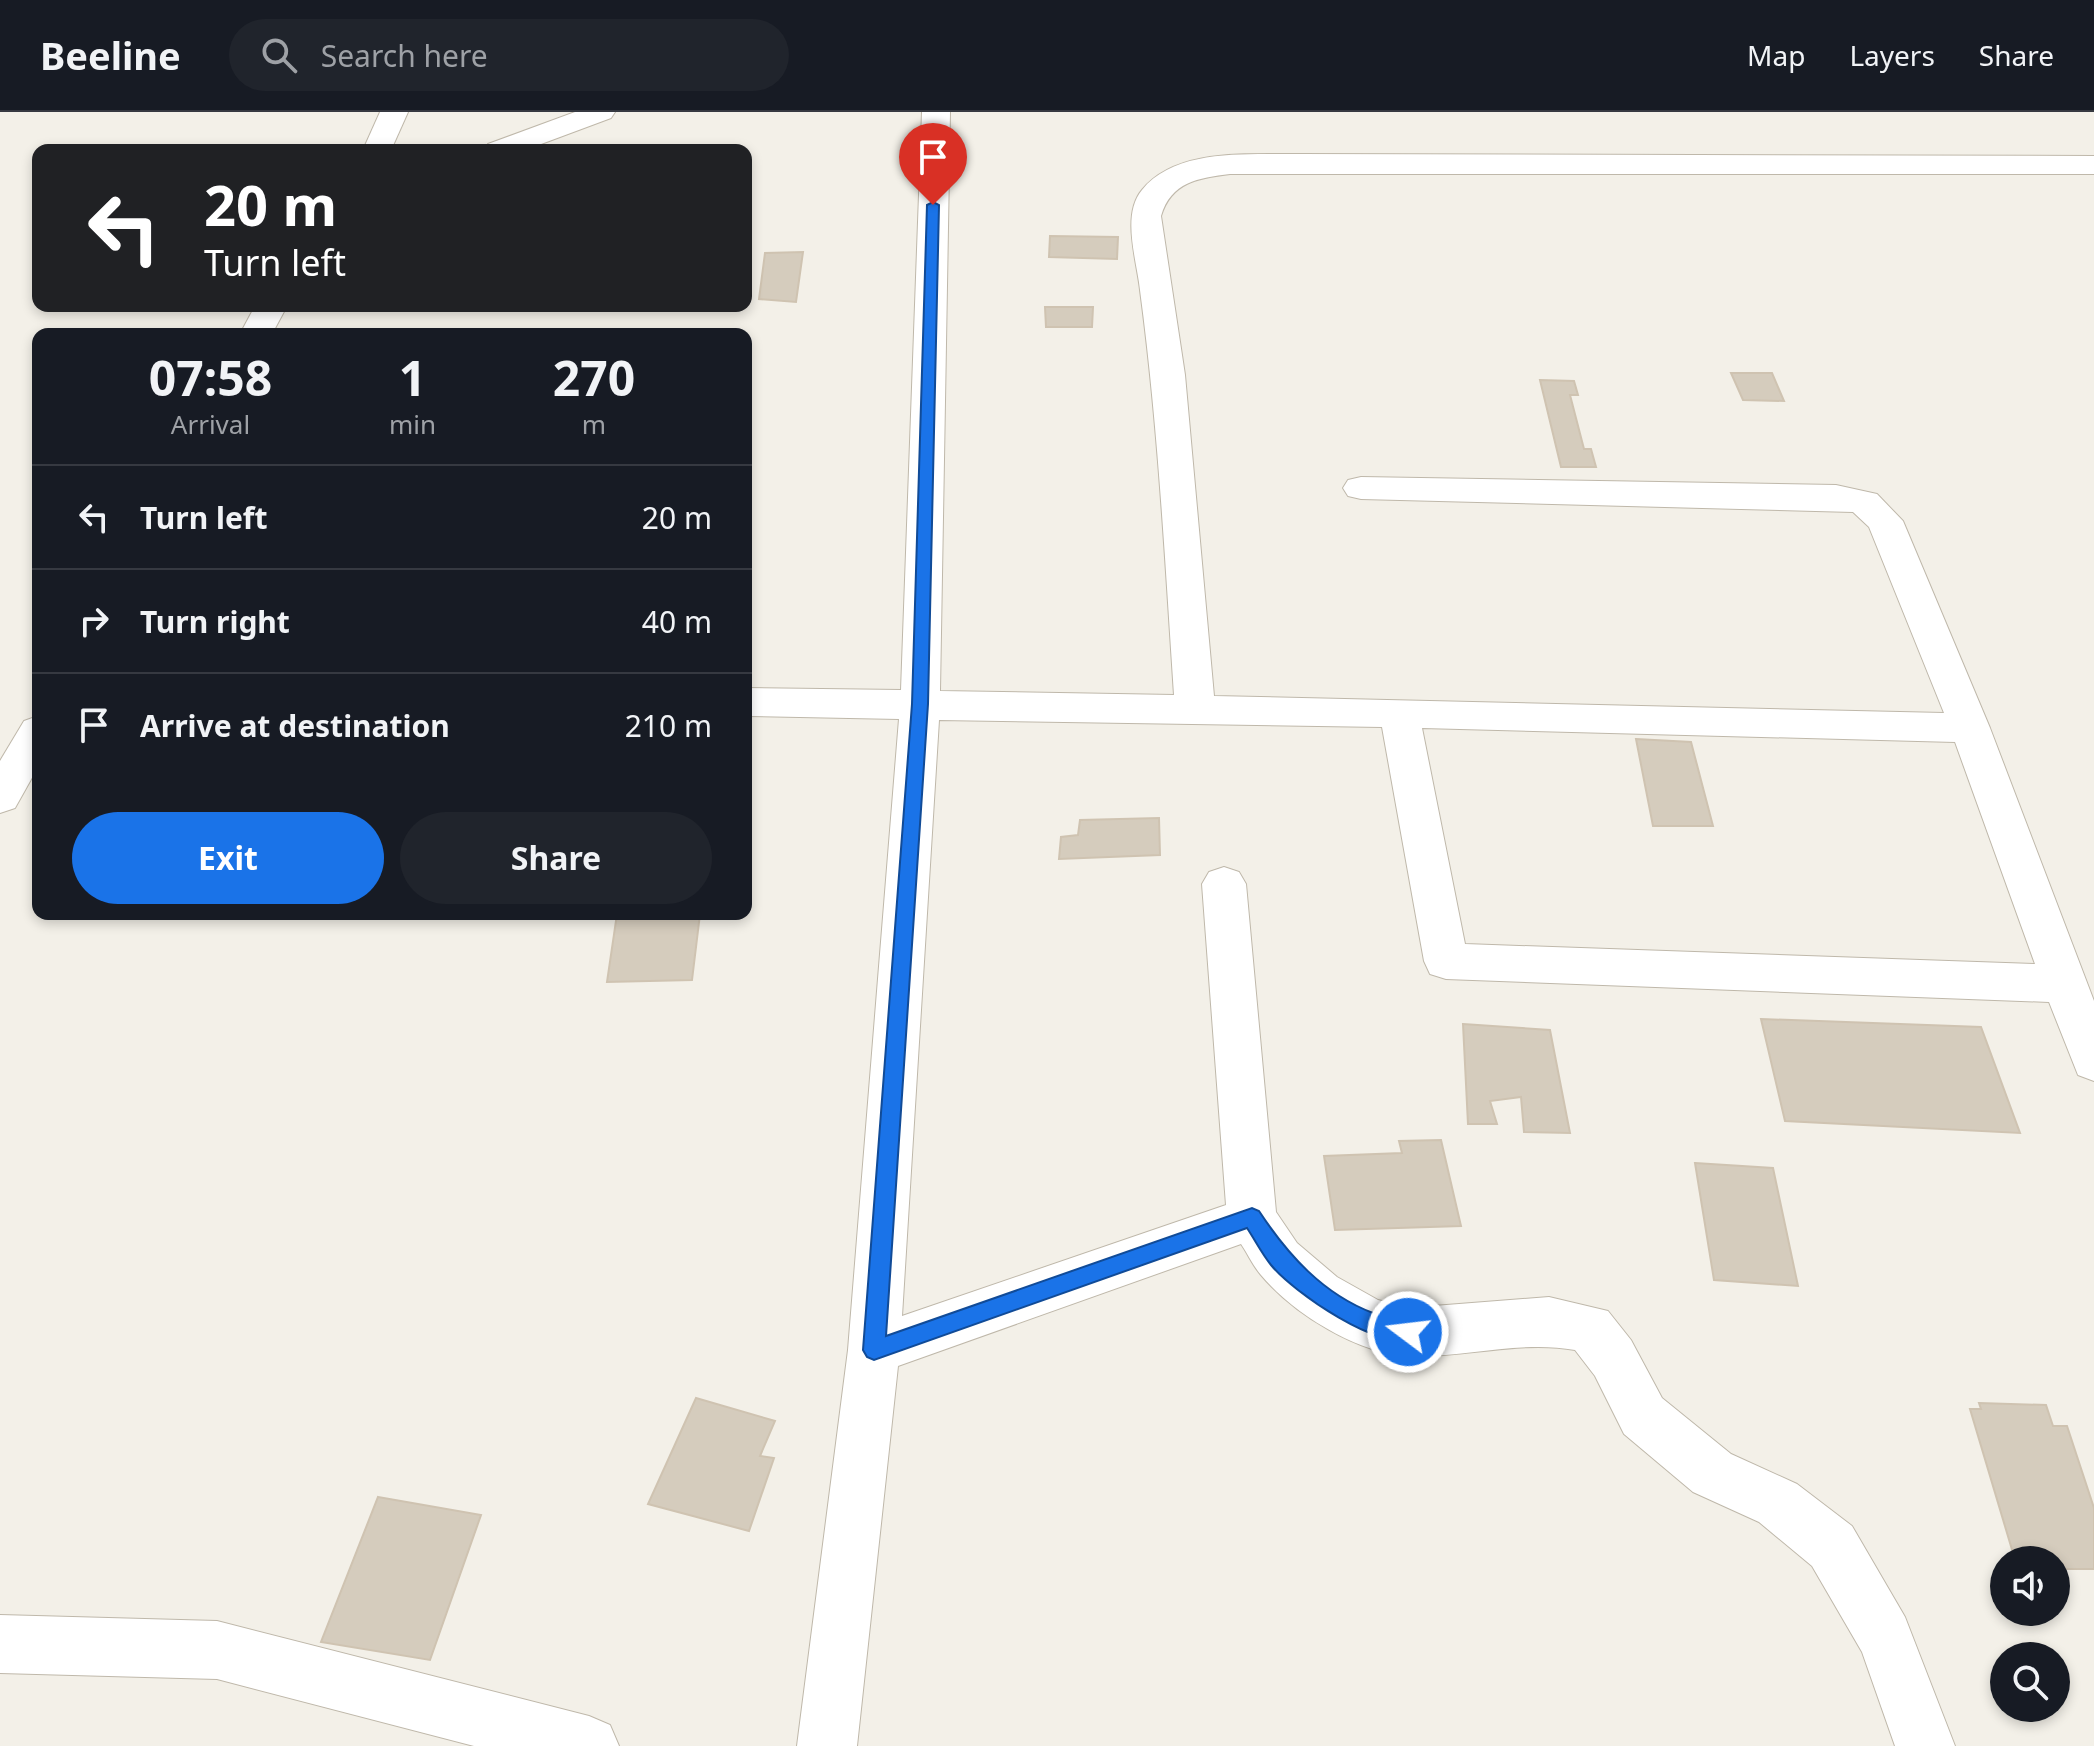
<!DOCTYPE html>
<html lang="en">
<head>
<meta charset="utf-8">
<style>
  :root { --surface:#171b24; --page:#20242c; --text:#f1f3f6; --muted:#9ea1a6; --line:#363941; --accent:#1a73e8 }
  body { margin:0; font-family:"Noto Sans",sans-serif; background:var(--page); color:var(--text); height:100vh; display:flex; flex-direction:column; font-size:30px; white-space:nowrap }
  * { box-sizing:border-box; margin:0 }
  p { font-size:26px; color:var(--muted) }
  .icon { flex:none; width:44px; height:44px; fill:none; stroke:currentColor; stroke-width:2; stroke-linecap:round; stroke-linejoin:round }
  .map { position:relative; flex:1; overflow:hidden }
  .details { position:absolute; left:32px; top:216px; width:720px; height:592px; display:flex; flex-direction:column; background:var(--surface); border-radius:16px; box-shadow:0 4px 12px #0003 }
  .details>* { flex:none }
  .top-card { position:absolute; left:32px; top:32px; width:720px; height:168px; border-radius:16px; box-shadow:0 4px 12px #0003; background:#202124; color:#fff; overflow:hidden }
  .controls { position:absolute; left:1990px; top:1434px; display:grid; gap:16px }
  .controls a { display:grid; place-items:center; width:80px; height:80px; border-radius:50%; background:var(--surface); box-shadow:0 4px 12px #0003; font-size:40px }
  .pin { position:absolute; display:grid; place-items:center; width:68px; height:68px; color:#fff; margin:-82px -34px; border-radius:50% 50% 50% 0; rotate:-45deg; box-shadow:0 0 8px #0007 }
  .pin .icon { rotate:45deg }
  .me { position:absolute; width:88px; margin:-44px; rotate:285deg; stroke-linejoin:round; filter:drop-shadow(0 0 6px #0008) }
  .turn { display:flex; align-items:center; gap:28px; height:168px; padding:0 40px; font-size:36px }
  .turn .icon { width:104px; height:104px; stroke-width:2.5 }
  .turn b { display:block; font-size:56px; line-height:68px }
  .eta { display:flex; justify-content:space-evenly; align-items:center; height:136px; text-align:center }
  .eta b { font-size:48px; font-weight:700; line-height:56px }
  .button { display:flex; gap:16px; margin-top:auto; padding:16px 40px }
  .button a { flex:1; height:92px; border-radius:48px; background:var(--accent); color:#fff; font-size:32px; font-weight:700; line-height:92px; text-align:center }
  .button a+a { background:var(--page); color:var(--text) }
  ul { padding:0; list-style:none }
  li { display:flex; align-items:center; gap:24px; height:104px; padding:0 40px; border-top:2px solid var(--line) }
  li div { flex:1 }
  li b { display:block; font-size:30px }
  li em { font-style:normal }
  header { display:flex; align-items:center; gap:48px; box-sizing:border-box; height:112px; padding:0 40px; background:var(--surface); border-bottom:2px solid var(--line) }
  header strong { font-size:38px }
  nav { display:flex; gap:44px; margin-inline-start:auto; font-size:28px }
  .search { width:560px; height:72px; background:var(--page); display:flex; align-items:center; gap:20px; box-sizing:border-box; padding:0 28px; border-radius:44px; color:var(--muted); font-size:30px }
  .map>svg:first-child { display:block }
  .building { fill:#d5ccbd; stroke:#cfc3b1; stroke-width:2 }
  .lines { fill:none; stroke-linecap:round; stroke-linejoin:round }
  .street-casing { stroke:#bfb8aa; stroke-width:2 }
  .street { fill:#fff; fill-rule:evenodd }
  .route { fill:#1a73e8; stroke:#114b97; stroke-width:2 }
</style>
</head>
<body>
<header>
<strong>Beeline</strong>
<div class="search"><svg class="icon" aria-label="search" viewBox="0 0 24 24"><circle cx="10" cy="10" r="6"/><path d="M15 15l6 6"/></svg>Search here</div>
<nav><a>Map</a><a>Layers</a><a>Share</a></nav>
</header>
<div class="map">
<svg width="2094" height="1634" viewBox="0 0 2094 1634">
  <rect width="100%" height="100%" fill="#f3f0e8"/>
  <g class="building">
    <path d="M1050 124 1118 125 1117 147 1049 145Z"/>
    <path d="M803 140 796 190 759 187 765 141Z"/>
    <path d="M1045 195H1093L1092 215H1046Z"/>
    <path d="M1731 261H1772L1784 289 1743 288Z"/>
    <path d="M1540 268 1574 269 1578 283H1570L1584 337H1591L1596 355H1561Z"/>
    <path d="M1636 627 1691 630 1713 714H1653Z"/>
    <path d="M1159 706 1160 743 1059 747 1061 725 1078 723 1080 708Z"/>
    <path d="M617 802H700L692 868 607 870Z"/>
    <path d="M1761 907 1981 915 2020 1021 1785 1009Z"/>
    <path d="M1463 912 1550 918 1570 1021 1524 1020 1521 985 1490 989 1497 1012H1468Z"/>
    <path d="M1441 1028 1461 1114 1335 1118 1324 1044 1402 1041 1399 1029Z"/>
    <path d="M1695 1051 1773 1056 1798 1174 1714 1168Z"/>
    <path d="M696 1286 775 1309 760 1344 774 1346 749 1419 648 1392Z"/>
    <path d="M1979 1291 2046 1293 2053 1314H2067L2094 1396V1457H2056V1448H2029L2027 1441H2013L1970 1297H1981Z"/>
    <path d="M378 1385 481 1403 430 1548 321 1530Z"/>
  </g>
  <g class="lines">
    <defs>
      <g id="street">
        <path d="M380 0H408L391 38H363Z"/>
        <path d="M575 0H615L611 6 525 38H484L488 32Z"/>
        <path d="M922 0H950L940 579 1174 583C1165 448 1158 312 1140 178 1137 149 1121 103 1142 78 1176 36 1247 43 1296 42L2094 44V62H1230C1198 66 1171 70 1161 104L1185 263 1214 584 1944 601 1869 415 1853 400 1361 387 1348 384 1343 376 1348 368 1361 365 1836 373 1877 382 1903 409 1990 616 2094 889V969L2078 963 2049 890 1446 867 1430 862 1424 849 1382 615 939 608 902 1204 1226 1093 1202 772 1209 760 1224 755 1239 760 1246 772 1276 1100 1297 1131 1337 1165 1378 1188 1408 1196 1549 1185 1608 1199 1631 1228 1662 1286 1731 1342 1797 1372 1852 1414 1905 1505 1955 1634H1895L1862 1540 1812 1454 1759 1410 1693 1380 1624 1322 1595 1264 1575 1238C1520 1228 1465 1246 1410 1244 1358 1242 1294 1202 1261 1163 1253 1154 1248 1142 1241 1132L898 1254 857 1634H797L848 1238 899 607 746 604V576L901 578ZM1422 616 1955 630 2035 852 1465 832Z"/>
        <path d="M255 194H287L272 222H240Z"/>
        <path d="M38 604V655L15 696 0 701V649L24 609Z"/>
        <path d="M0 1503 217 1509 589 1604 610 1613 619 1634H474L217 1567 0 1561Z"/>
      </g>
    </defs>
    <use href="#street" class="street-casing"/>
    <use href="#street" class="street"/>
  </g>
  <path class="route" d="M933 90 939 93 928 592 886 1224 1252 1096 1259 1099C1288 1143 1323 1182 1373 1201 1387 1206 1402 1208 1415 1213L1419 1220 1415 1227C1381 1241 1293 1180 1271 1153 1262 1142 1255 1128 1247 1116L874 1248 867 1245 863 1238 912 592 927 93Z"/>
</svg>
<div class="controls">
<a><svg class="icon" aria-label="sound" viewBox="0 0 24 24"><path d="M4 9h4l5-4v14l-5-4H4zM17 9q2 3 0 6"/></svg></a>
<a><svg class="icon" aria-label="search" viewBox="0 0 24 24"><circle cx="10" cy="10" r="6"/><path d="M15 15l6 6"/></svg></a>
</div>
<div class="pin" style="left:933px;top:93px;background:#d93025"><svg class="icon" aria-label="arrive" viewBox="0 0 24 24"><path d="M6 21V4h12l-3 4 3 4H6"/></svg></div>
<svg class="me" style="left:1408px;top:1220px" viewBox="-20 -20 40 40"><circle r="17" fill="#1a73e8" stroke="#fff" stroke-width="3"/><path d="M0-11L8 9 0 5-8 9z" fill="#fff"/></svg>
<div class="top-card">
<div class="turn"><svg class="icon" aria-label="left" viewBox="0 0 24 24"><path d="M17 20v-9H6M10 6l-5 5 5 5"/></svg><div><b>20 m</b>Turn left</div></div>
</div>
<section class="details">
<div class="eta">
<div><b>07:58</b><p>Arrival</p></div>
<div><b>1</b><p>min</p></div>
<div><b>270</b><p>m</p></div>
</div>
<ul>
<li><svg class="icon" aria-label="left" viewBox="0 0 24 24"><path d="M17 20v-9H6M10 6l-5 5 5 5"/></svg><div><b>Turn left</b></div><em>20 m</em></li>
<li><svg class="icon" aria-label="right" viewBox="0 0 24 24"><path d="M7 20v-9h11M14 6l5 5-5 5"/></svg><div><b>Turn right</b></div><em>40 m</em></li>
<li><svg class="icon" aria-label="arrive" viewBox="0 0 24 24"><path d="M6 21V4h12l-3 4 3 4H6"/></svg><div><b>Arrive at destination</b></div><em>210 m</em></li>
</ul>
<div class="button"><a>Exit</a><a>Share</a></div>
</section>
</div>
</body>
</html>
